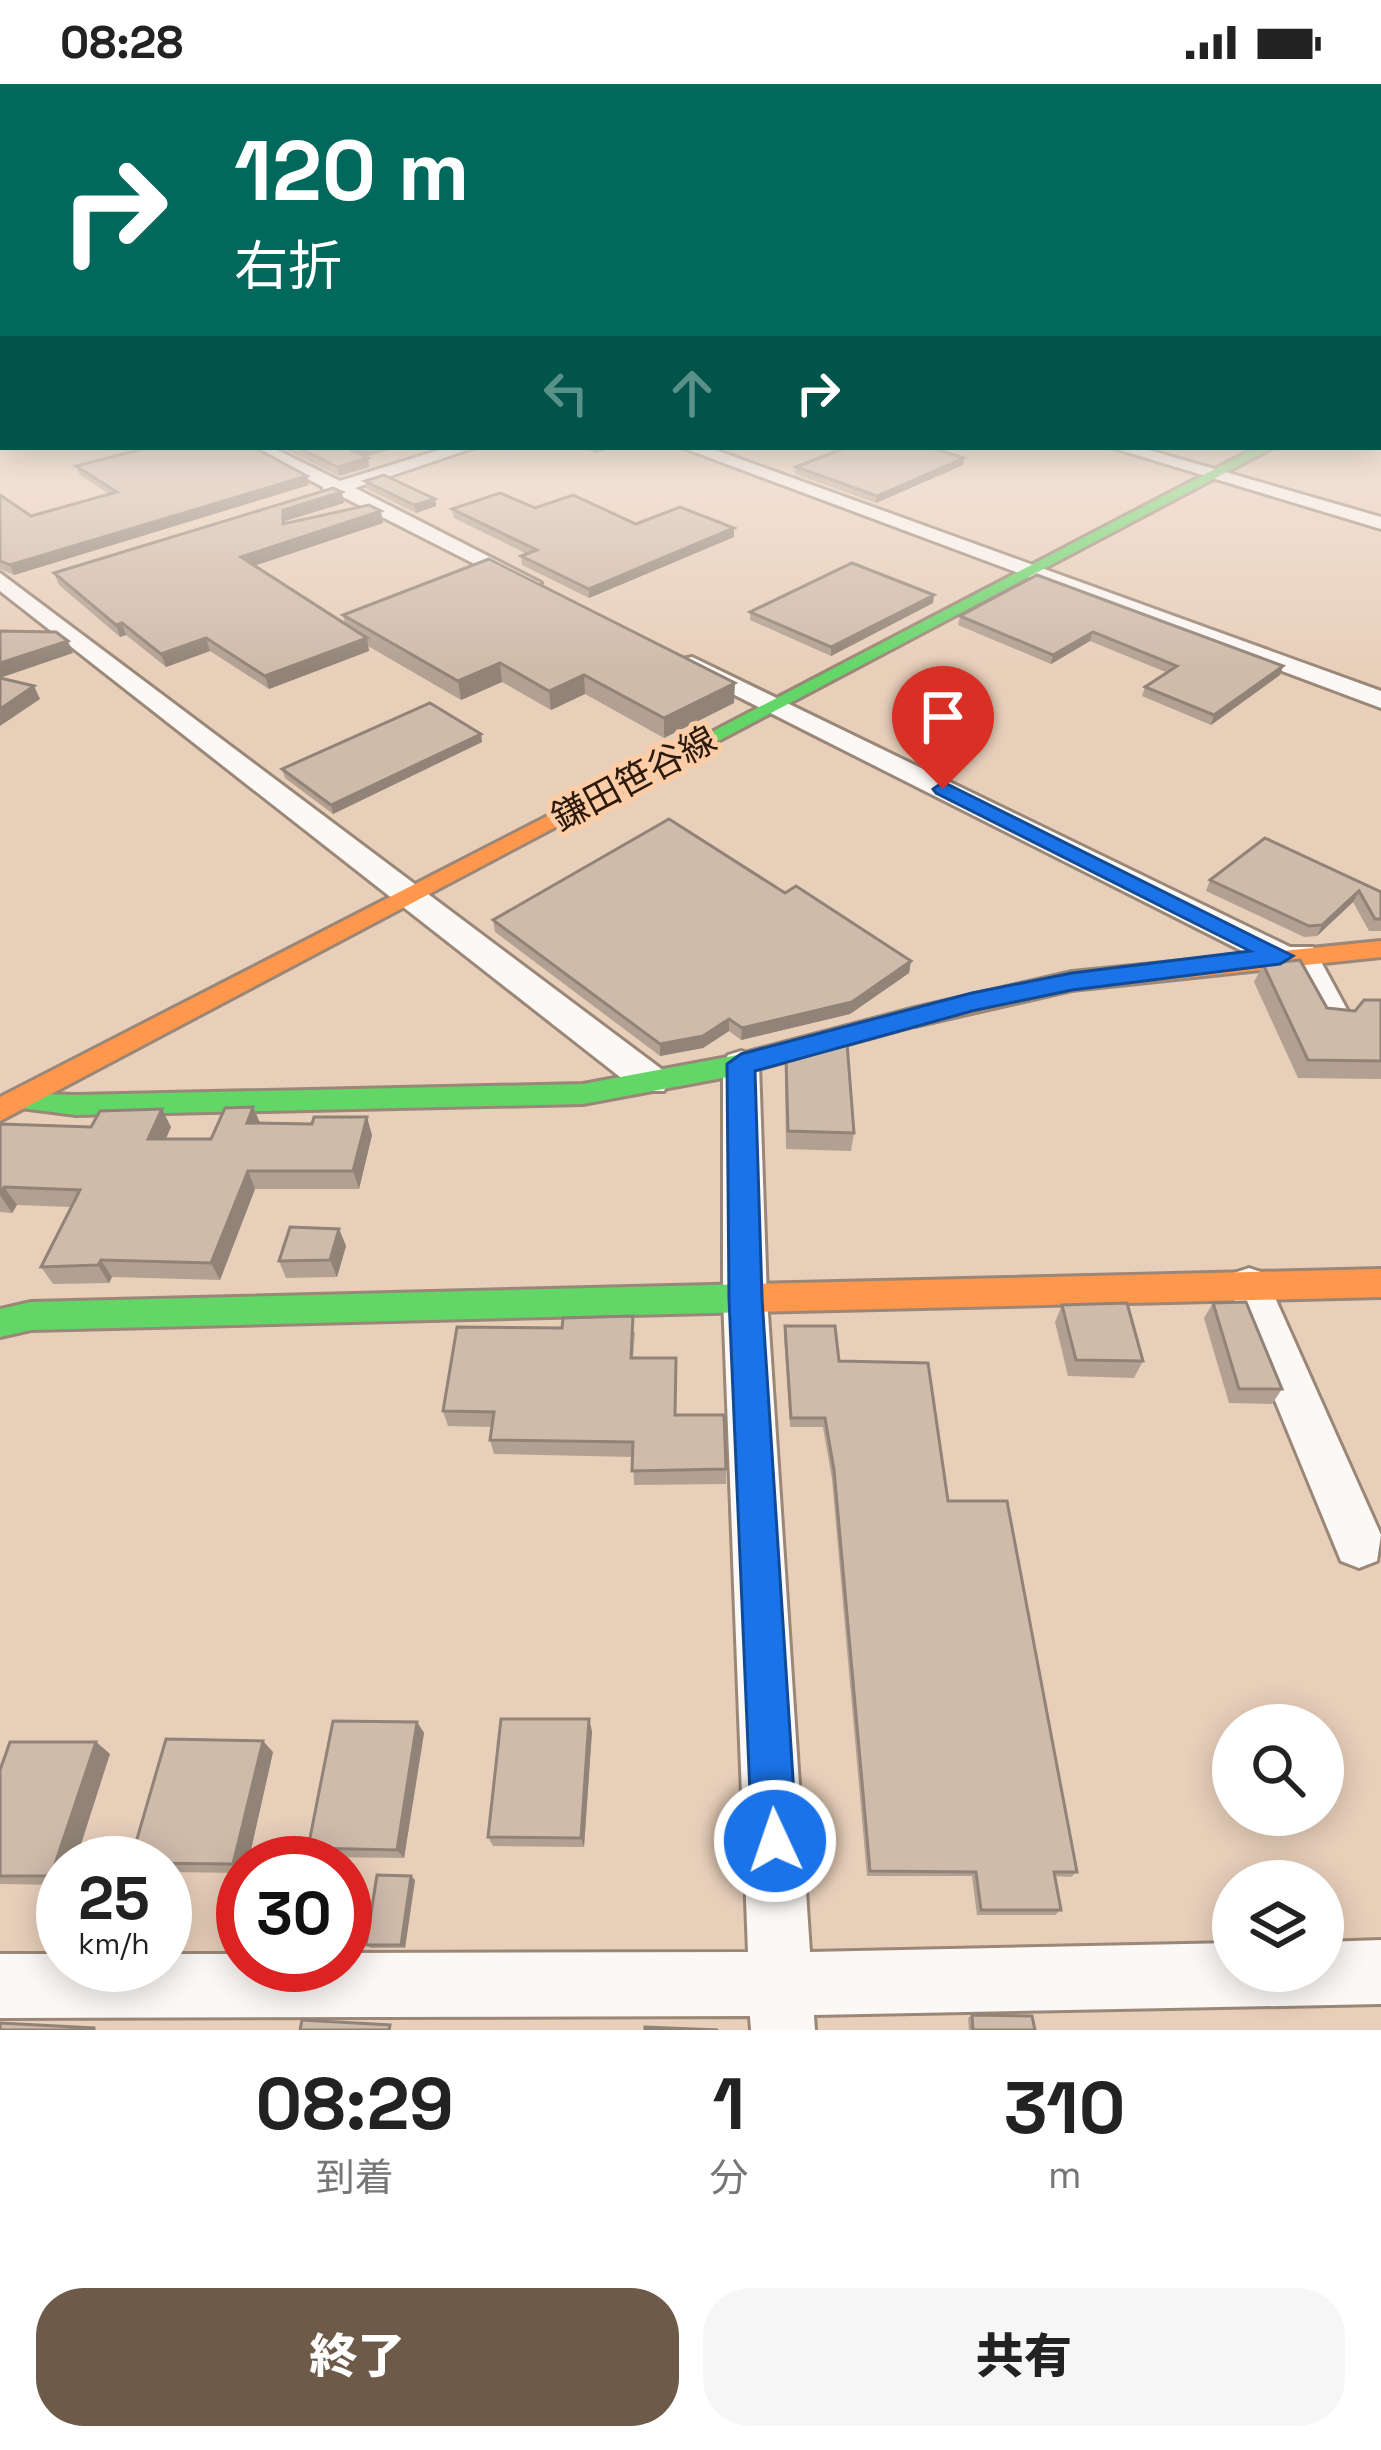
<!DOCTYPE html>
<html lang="ja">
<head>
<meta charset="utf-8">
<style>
  :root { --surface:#fff; --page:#f6f6f6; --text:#222; --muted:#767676; --accent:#6e5a49 }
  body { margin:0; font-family:"Space Grotesk","Noto Sans JP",sans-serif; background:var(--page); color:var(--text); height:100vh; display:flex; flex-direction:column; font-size:45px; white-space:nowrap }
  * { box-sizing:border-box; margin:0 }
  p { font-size:39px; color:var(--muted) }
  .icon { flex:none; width:66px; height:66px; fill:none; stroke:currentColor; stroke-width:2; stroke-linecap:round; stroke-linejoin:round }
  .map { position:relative; height:1946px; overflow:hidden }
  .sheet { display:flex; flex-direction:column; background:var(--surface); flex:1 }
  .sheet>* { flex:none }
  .guide { position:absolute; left:0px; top:0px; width:1383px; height:366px; box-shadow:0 6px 30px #0003; background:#00695c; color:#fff; overflow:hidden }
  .tools { position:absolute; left:1212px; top:1620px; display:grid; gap:24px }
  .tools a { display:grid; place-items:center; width:132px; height:132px; border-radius:50%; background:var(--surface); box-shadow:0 6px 30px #0003; font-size:60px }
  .speed { position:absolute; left:36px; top:1752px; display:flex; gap:24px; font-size:60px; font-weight:700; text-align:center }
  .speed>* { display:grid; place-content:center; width:156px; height:156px; border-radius:50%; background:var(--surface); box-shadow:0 6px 30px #0003; line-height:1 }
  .speed small { font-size:30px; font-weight:400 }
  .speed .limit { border:18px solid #d22; background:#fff; color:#111 }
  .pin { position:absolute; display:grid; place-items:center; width:102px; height:102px; color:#fff; margin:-123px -51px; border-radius:50% 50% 50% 0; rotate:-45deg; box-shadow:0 0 12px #0007 }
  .pin .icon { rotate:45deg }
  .me { position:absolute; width:132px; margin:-66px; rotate:357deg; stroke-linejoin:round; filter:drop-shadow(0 0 9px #0008) }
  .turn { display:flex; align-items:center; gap:42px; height:252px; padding:0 36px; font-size:54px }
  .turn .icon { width:156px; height:156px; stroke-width:2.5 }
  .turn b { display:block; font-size:84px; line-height:102px }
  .lanes { display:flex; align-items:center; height:114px; padding:0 36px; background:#0003; justify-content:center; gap:60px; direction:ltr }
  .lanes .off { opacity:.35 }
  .eta { display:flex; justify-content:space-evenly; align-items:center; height:204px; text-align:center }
  .eta b { font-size:72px; font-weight:800; line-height:84px }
  .primary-button { display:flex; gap:24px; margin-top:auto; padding:24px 36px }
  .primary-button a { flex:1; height:138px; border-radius:48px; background:var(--accent); color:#fff; font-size:48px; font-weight:800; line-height:138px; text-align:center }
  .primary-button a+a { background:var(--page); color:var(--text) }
  .status { display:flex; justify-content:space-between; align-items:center; height:84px; padding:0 60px; background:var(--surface); direction:ltr }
  .status svg { height:33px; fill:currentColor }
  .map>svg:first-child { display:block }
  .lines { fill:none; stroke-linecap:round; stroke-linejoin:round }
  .street-casing { stroke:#9a8777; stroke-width:6 }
  .fast-casing { stroke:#9a8777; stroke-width:6 }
  .slow-casing { stroke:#9a8777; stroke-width:6 }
  .street { fill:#fcf8f5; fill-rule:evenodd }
  .fast { fill:#63d668; fill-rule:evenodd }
  .slow { fill:#ff974d; fill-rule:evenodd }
  .wall { fill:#b2a192 }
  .shaded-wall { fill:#918377 }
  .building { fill:#cfbbaa; stroke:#918377; stroke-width:3 }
  .route { fill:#1a73e8; stroke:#114b97; stroke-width:3 }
  .labels { text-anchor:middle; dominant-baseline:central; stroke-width:10; stroke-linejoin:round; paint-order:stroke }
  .far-street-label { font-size:36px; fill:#2c1b0c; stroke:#fccda6 }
</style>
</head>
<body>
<div class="status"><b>08:28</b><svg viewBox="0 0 49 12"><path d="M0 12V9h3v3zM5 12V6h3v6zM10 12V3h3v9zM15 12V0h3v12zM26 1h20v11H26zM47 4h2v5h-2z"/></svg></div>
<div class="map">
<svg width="1381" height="1946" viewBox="0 0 1381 1946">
  <rect width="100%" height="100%" fill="#e8cfba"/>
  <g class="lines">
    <defs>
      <g id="street">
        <rect x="1380" y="318" width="1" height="10"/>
        <path d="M248 363H271L340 397 449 363H476L355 404 541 499 522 504 337 410H323V403Z"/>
        <path d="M681 363H707L1381 607V624Z"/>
        <path d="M1110 363H1138L1381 433V445Z"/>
        <path d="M0 489 664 987 669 997 664 1007H638L0 507Z"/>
        <path d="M692 573 1290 863H1313L1350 931 1345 940H1321L1289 880H1268L683 585V575Z"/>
        <path d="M741 967 754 971 759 980 767 1214 810 1868 1233 1859V1887H1323V1858L1381 1856V1920L814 1931 815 1946H751L750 1932 0 1934V1870H63V1881H165V1870H243V1881H345V1869L748 1868 723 1214V980L728 971Z"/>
        <path d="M1249 1184 1264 1189 1381 1451 1377 1477 1359 1484 1341 1477 1228 1202 1234 1189Z"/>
      </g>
      <g id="fast">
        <path d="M1257 363H1274L652 692 645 694 635 688Z"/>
        <path d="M915 924 924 927 928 933 924 939 733 992 583 1020 76 1031 13 1023 9 1016 13 1009 76 1011 583 1000 733 972Z"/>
        <path d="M753 1200 764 1204 769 1214 764 1224 753 1228 31 1246 0 1253V1225L31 1218Z"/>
      </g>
      <g id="slow">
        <path d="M645 682 655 688 652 692 0 1037V1013Z"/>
        <path d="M1381 857V873L1072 906 915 942 902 933 915 924 1072 888Z"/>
        <path d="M1381 1185V1213L753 1228 742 1224 737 1214 742 1204 753 1200Z"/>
      </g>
    </defs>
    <use href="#street" class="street-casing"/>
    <use href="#fast" class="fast-casing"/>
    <use href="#slow" class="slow-casing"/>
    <use href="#street" class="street"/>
    <use href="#fast" class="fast"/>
    <use href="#slow" class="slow"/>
  </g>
  <g class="wall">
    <path d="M281 363H398L365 373 368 374 369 383 339 392Z"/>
    <path d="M579 363H615L595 369Z"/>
    <path d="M963 381 876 419 795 390 796 383Z"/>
    <path d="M76 382 309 401 14 491 0 485V411L31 432 109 410 80 391Z"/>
    <path d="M365 397 435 415 436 422 416 429 367 405Z"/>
    <path d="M344 419 285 437 286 440 383 439 254 482 345 540 343 531 734 619 664 654 585 610 551 626 502 598 461 616 368 562 369 567 269 605 210 567 166 583 126 551 120 553 59 501 54 489Z"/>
    <path d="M535 424 636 440 734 444V453L589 514 522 481 521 472 527 470 454 434 452 425Z"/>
    <path d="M1037 491 1283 582 1280 591 1211 641 1142 612 1145 603 1168 589 1090 557 1051 580 958 541 960 532Z"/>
    <path d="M933 519 831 572 750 536V528Z"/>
    <path d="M481 650 482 658 333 730 285 694 282 685Z"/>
    <path d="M1210 796 1381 808V847H1369L1353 818 1317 852 1304 853 1206 807Z"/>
    <path d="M785 809 911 877 909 889 850 930 741 956 729 947 703 964 660 972 495 848 493 836Z"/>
    <path d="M1263 880 1327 924 1355 927 1381 916V995L1298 994 1254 898Z"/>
    <path d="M786 974 854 1049 851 1067 786 1065 785 992Z"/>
    <path d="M253 1023 260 1039 372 1051 359 1105H255L220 1196 112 1193 109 1199 53 1200 41 1183 71 1123 17 1121 12 1129 0 1128V1040L91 1043H171L166 1055H211Z"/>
    <path d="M339 1145 346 1162 337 1193 286 1194 279 1177Z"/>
    <path d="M1213 1219 1282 1305 1272 1320 1229 1319 1204 1234Z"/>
    <path d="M1062 1221 1143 1277 1134 1294 1068 1292 1055 1238Z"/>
    <path d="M785 1242 839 1277 948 1417 1077 1788 1071 1793 1055 1792 1061 1826 1055 1831H977L972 1792H867L832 1395 823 1343H790L784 1252Z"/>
    <path d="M635 1248 633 1274 675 1331 726 1385V1400L634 1401 633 1373 494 1370 490 1356 492 1343 448 1342 443 1327Z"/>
    <path d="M417 1638 424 1649 404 1774 318 1773 308 1764Z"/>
    <path d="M592 1647 584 1763 493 1762 488 1753Z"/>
    <path d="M96 1658 110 1670 63 1779V1801L0 1800V1686Z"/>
    <path d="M273 1668 248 1779H243V1789L165 1788V1779Z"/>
    <path d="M411 1792 415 1796 405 1864H371L366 1861Z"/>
    <path d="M972 1931 1035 1946H969L968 1934Z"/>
  </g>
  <g class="shaded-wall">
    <path d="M366 363H398L355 376 353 367Z"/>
    <path d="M594 363H615L595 369Z"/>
    <path d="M368 374 369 383 339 392 338 383Z"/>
    <path d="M964 374 963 381 876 419 877 412Z"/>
    <path d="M307 392 309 401 14 491 10 481Z"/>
    <path d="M342 408 344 419 285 437 286 452 283 426Z"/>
    <path d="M435 415 436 422 416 429 414 421Z"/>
    <path d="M381 427 383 439 244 485 241 473Z"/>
    <path d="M734 444V453L589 514V505Z"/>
    <path d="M934 511 933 519 831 572V563Z"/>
    <path d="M122 539 126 551 120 553 116 541Z"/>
    <path d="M1093 548 1090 557 1051 580 1053 571Z"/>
    <path d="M206 554 210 567 166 583 161 570Z"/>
    <path d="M367 554 369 567 269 605 265 592Z"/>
    <path d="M68 557 73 569 0 594V579Z"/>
    <path d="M500 579 502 598 461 616 458 597Z"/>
    <path d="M1283 582 1280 591 1211 641 1214 631Z"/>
    <path d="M584 591 585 610 551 626 549 607Z"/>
    <path d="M735 599 734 619 664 654V634Z"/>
    <path d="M34 602 40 615 0 642V625Z"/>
    <path d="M481 650 482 658 333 730 331 721Z"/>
    <path d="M1359 807 1353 818 1317 852 1322 841Z"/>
    <path d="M911 877 909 889 850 930 741 956 742 944Z"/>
    <path d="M729 935V947L703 964 660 972V960Z"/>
    <path d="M253 1023 261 1041 247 1039Z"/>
    <path d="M162 1025 171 1043 157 1073 148 1055Z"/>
    <path d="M367 1033 372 1051 359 1105 353 1087Z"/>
    <path d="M248 1087 255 1105 220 1196 211 1179Z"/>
    <path d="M4 1103 17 1121 12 1129 0 1111Z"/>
    <path d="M339 1145 346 1162 337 1193 330 1176Z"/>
    <path d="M101 1176 112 1193 109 1199 98 1181Z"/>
    <path d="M589 1635 592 1647 584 1763 581 1754Z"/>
    <path d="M417 1638 424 1649 404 1774 397 1766Z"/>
    <path d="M263 1657 273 1668 248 1779H243V1787L233 1780Z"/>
    <path d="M96 1658 110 1670 75 1779H63V1798L51 1792Z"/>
    <path d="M411 1792 415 1796 405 1864 401 1861Z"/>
  </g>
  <g class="building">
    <path d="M150 363H253L307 392 10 481 0 477V411L31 432 117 408 76 382Z"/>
    <path d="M297 363H366L353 367 368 374 338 383Z"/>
    <path d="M847 363H929L964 374 877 412 796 383Z"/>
    <path d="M384 391 435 415 414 421 365 397Z"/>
    <path d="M333 404 342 408 283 426V440L369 421 381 427 241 473 367 554 265 592 206 554 161 570 122 539 116 541 54 489Z"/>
    <path d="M500 409 535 424 573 411 636 440 680 423 734 444 589 505 521 472 537 466 452 425Z"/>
    <path d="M489 475 735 599 664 634 584 591 549 607 500 579 458 597 343 531Z"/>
    <path d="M852 479 934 511 831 563 750 528Z"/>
    <path d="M1037 491 1283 582 1214 631 1145 603 1177 582 1093 548 1053 571 960 532Z"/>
    <path d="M0 547 56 548 68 557 0 579Z"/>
    <path d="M0 594 34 602 0 625Z"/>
    <path d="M430 619 481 650 331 721 282 685Z"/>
    <path d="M669 735 785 809 796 802 911 877 852 918 742 944 729 935 703 952 660 960 493 836Z"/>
    <path d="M1265 754 1381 808V835H1375L1359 807 1322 841 1309 842 1210 796Z"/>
    <path d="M1300 876 1327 924 1355 927 1364 916H1381V977L1308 976 1263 880Z"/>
    <path d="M847 959 854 1049 788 1047 786 974Z"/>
    <path d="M253 1023 247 1039 312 1040 314 1033H367L353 1087H248L211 1179 101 1176 98 1181 41 1183 80 1106 4 1103 0 1111V1040L91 1043 100 1027 162 1025 148 1055H211L225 1024Z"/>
    <path d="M290 1143 339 1145 330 1176 279 1177Z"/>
    <path d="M1246 1218 1282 1305H1239L1213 1219Z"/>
    <path d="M1127 1219 1143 1277 1076 1276 1062 1221Z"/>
    <path d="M633 1232 631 1274H676L675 1331H724L726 1385 632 1387 633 1358 490 1356 494 1328 443 1327 457 1243 562 1244 563 1234Z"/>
    <path d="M785 1242H835L839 1277 928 1279 948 1417H1007L1077 1788H1054L1061 1826H981L976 1788 870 1787 834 1386 825 1334H791Z"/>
    <path d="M501 1635H589L581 1754 488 1753Z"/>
    <path d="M333 1637 417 1638 397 1766 308 1764Z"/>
    <path d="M166 1655 263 1657 233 1780 130 1779Z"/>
    <path d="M10 1658H96L51 1792H0V1686Z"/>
    <path d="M377 1791 411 1792 401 1861H366Z"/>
    <path d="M972 1931 1032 1932 1035 1946H973Z"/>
    <path d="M302 1936 390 1941 389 1946H300Z"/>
    <path d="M0 1939 94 1944V1946H0Z"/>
    <path d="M645 1943 718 1946H645Z"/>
  </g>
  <linearGradient id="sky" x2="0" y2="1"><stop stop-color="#79aad3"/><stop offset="0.53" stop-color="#f5e9e0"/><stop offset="1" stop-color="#f5e9e0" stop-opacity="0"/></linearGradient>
  <rect width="1381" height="586" fill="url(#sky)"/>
  <path class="route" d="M943 698 1293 872 1280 880 1072 906 972 927 755 987 762 1214 797 1757 791 1773 775 1780 759 1773 752 1757 729 1214 727 980 741 970 972 909 1072 889 1250 867 936 709 933 705Z"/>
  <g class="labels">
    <g class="far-street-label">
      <text transform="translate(634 695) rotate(-28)">鎌田笹谷線</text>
    </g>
  </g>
</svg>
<div class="tools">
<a><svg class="icon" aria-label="search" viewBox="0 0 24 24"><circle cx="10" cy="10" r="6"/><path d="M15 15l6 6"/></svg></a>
<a><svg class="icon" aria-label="layers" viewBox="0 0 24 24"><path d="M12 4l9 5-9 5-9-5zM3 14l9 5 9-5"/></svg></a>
</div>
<div class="speed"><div>25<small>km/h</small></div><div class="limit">30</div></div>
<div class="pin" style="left:943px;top:705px;background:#d93025"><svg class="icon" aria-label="arrive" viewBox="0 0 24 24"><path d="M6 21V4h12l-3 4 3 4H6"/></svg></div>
<svg class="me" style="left:775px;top:1757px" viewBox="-20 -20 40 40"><circle r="17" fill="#1a73e8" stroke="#fff" stroke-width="3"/><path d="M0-11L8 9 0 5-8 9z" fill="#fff"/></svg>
<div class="guide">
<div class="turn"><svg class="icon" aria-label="right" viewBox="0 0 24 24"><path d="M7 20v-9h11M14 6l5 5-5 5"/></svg><div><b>120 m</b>右折</div></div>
<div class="lanes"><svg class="icon off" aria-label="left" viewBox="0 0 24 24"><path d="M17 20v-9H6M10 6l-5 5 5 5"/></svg><svg class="icon off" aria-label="ahead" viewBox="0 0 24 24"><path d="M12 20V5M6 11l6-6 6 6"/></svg><svg class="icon" aria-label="right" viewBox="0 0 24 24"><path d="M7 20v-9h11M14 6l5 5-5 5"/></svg></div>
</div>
</div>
<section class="sheet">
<div class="eta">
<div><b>08:29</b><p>到着</p></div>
<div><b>1</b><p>分</p></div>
<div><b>310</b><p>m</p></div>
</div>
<div class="primary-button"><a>終了</a><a>共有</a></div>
</section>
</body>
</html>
